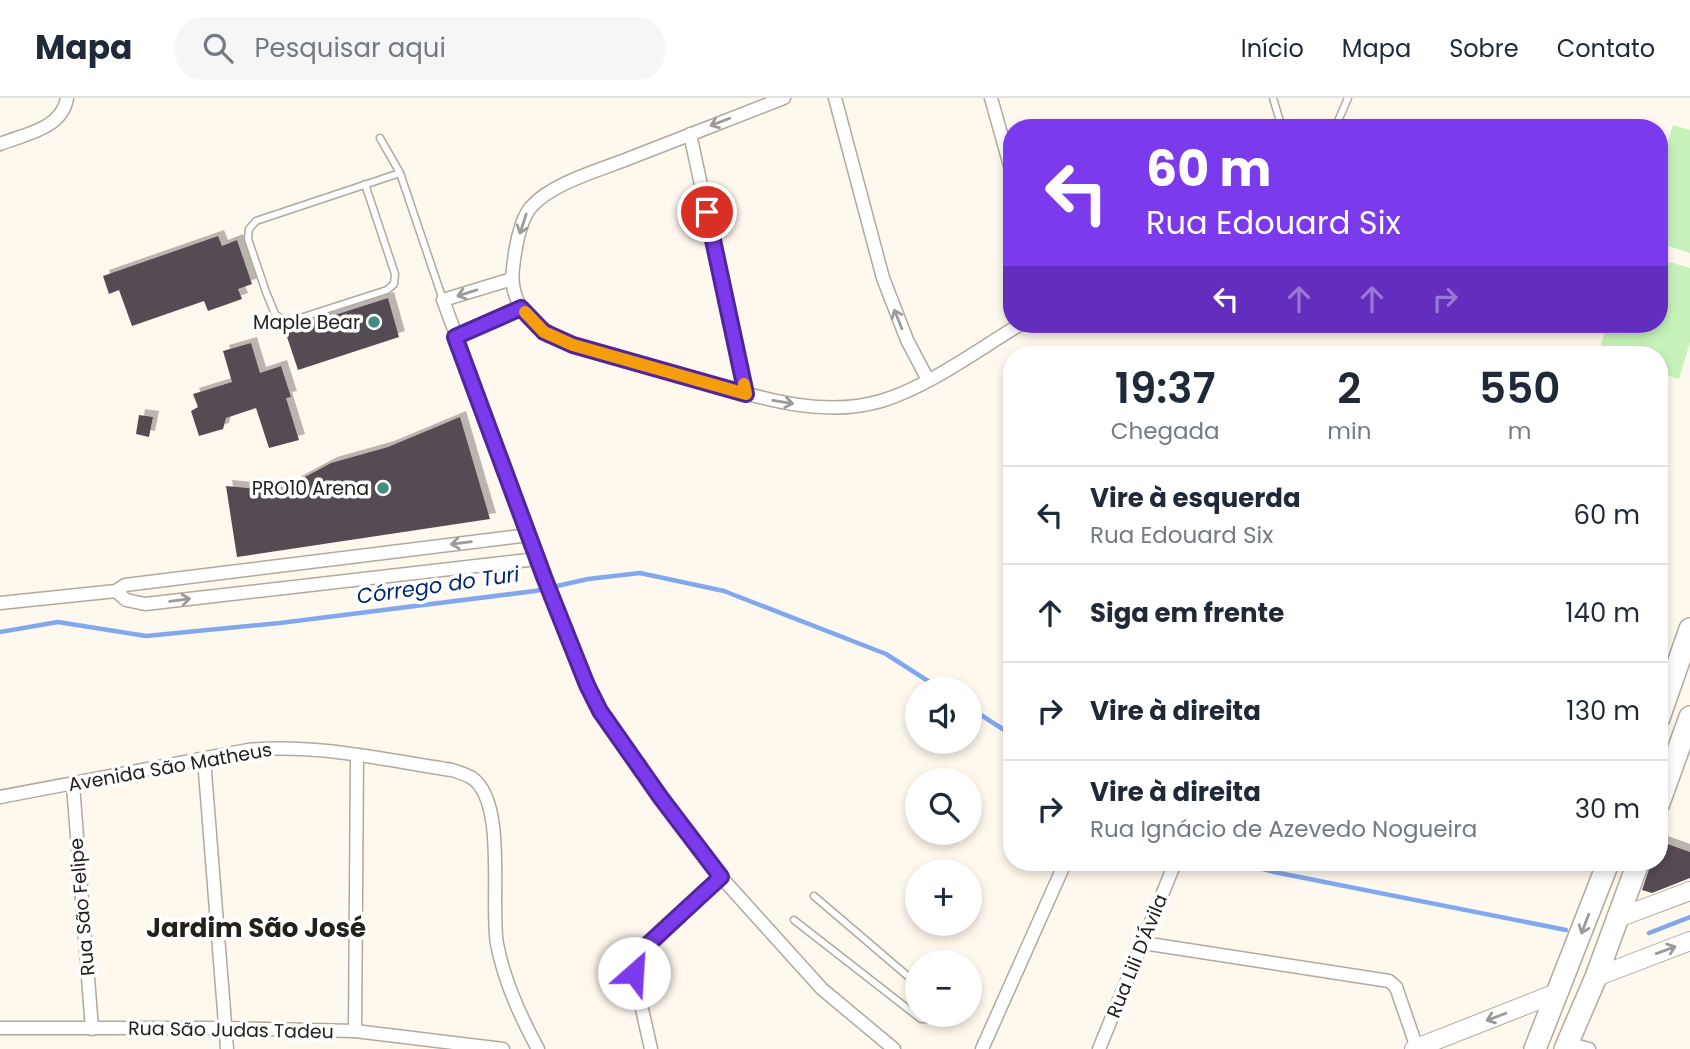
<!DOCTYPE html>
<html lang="pt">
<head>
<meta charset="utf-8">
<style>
  :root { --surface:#fff; --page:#f6f6f7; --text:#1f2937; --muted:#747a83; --line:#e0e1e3 }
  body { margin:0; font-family:Poppins,sans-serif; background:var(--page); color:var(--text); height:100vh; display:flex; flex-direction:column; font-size:26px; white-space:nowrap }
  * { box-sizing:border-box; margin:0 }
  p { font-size:23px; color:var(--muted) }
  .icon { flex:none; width:38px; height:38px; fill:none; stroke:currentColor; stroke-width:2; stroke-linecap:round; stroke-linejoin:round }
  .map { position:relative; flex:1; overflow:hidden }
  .drawer { position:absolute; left:1003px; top:248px; width:665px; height:525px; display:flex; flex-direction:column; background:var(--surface); border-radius:28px; box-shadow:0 4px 10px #0003 }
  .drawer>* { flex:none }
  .guide { position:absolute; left:1003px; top:21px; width:665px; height:214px; border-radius:28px; box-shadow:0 4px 10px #0003; background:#7c3aed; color:#fff; overflow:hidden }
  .tools { position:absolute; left:905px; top:579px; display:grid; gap:14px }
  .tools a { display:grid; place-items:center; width:77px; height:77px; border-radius:50%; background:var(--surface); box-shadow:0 4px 10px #0003; font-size:35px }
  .pin { position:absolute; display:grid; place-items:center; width:60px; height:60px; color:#fff; margin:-30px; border:4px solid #fff; border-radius:50%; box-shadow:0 2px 7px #0007 }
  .me { position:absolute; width:77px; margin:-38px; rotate:26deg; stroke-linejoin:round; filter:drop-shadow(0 0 5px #0008) }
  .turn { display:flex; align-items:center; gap:24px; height:147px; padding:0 28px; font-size:32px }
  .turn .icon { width:91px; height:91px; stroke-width:2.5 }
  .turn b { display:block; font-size:49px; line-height:60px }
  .lanes { display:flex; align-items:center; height:66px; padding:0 28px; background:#0003; justify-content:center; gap:35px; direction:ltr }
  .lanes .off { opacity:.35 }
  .eta { display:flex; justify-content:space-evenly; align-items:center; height:119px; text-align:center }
  .eta b { font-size:42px; font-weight:600; line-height:49px }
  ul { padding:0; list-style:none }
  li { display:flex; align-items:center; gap:21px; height:98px; padding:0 28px; border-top:2px solid var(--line) }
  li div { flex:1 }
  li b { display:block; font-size:26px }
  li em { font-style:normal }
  header { display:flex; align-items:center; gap:42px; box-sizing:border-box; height:98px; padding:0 35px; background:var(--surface); border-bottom:2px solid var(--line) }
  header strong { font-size:33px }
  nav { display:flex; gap:38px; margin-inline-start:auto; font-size:24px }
  .search { width:490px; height:63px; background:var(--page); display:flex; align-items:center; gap:18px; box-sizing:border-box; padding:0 24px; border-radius:28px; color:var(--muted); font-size:26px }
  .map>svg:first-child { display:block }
  .green { fill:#c6f2b9 }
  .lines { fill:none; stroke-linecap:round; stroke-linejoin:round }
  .stream { stroke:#81a8ef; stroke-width:4.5 }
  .building { fill:#554b52; filter:url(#shadow) }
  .service-casing { stroke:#b0a99e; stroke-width:9 }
  .minor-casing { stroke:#b0a99e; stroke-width:15 }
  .secondary-casing { stroke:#b0a99e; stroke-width:20 }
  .primary-casing { stroke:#b0a99e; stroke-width:24 }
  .service { stroke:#fff; stroke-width:6 }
  .minor { stroke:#fff; stroke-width:12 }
  .secondary { stroke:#fff; stroke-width:18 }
  .primary { stroke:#fff; stroke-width:21 }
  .oneway { stroke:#9c9b99 }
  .route-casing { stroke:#51269a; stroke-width:18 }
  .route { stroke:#7c3aed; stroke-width:12 }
  .slow { stroke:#f59e0b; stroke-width:12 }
  .poi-dot { fill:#468b80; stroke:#fff; stroke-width:2.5 }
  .labels { text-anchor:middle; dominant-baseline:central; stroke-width:7; stroke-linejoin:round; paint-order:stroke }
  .poi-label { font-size:19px; fill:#24211d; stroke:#fff; text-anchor:end }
  .street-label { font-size:19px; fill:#24211d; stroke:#fff }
  .water-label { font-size:21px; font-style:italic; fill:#002676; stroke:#fff }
  .district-label { font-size:26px; font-weight:bold; fill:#24211d; stroke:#fff }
</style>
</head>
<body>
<header>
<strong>Mapa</strong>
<div class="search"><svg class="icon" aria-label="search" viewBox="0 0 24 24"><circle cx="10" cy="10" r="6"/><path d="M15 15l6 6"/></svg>Pesquisar aqui</div>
<nav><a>Início</a><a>Mapa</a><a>Sobre</a><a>Contato</a></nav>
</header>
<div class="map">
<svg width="1690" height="951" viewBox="0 0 1690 951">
  <defs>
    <filter id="shadow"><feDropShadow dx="6" dy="-6" stdDeviation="0" flood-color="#0004"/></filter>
  </defs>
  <rect width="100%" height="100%" fill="#fef8ee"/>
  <g class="green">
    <path d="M1673 27 1690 32V155L1659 145V74Z"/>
    <path d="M1659 161 1690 170V244L1679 281 1659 275V257H1598L1607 226H1659Z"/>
  </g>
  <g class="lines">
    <g class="stream">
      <path d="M0 534 58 524 146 538 280 525 535 493 588 481 640 475 724 493 886 556 942 592"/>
      <path d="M970 610 1012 637"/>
      <path d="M1240 765 1274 774 1566 832"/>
      <path d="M1649 835 1690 819"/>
    </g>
  </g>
  <g class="building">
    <path d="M218 138 222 148 237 142 252 186 238 191 242 201 208 213 204 203 132 228 119 192 109 196 103 178Z"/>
    <path d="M388 200 399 239 298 272 285 233Z"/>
    <path d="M251 245 260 275 281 268 291 299 286 300 299 342 269 350 256 310 226 320 223 331 199 338 191 313 198 309 193 296 232 284 223 253Z"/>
    <path d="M139 317 153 319 149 339 136 336Z"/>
    <path d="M460 319 490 421 237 459 226 388 279 393 331 365 388 349Z"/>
    <path d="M1659 743 1690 754V780L1652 795 1642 792 1651 765H1659Z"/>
  </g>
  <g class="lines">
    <defs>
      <g id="service">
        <path d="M1273 0 1282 30"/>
        <path d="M1335 30 1348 0"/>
        <path d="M380 40 400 75 443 202"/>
        <path d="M365 86 395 176 394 186 387 192 294 222H283L275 216 266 194 248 141 249 131 256 123 400 75"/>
        <path d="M814 798 917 886"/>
        <path d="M794 822 921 921H928L931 917"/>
      </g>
      <g id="minor">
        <path d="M784 0C733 20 681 40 630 60 600 72 552 85 531 109 519 123 515 152 513 170 508 213 540 232 573 247 615 259 656 270 697 282 755 298 820 321 881 303 928 289 979 251 1021 226"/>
        <path d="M835 0 883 180 907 242 928 282"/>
        <path d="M991 0 1012 75"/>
        <path d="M690 36 746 295"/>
        <path d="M0 46C25 36 62 31 67 0"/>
        <path d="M512 181 443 202 576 561 600 613 661 700 721 779 822 891 894 951"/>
        <path d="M455 239 521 210"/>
        <path d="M116 493 126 502 145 506 537 461"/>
        <path d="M0 505 116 493 125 487 529 437"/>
        <path d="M204 661 227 951"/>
        <path d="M73 687 92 931"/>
        <path d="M0 699 248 652C316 645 384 662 452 672 458 674 466 676 472 680 507 704 490 804 497 846 504 883 520 918 538 951"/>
        <path d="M1143 845 1389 883 1396 889 1417 950"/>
        <path d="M0 930H225L355 933 503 951"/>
        <path d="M355 933 357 658"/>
        <path d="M651 951 634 875 635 862 721 779"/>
        <path d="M982 951 1065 765"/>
        <path d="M1099 951 1175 765"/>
        <path d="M1568 951 1567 945 1589 951"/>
      </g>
      <g id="secondary">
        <path d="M1618 820 1690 793"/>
        <path d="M1596 879 1690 843"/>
        <path d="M1414 951 1559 894"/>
      </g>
      <g id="primary">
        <path d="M1659 620 1690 531"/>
        <path d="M1659 705 1690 619"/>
        <path d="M1535 951 1608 765"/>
        <path d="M1565 951 1596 879 1638 765"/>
      </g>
    </defs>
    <use href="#service" class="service-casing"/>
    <use href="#minor" class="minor-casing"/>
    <use href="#secondary" class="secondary-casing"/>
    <use href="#primary" class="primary-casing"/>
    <use href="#service" class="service"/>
    <use href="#minor" class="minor"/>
    <use href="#secondary" class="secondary"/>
    <use href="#primary" class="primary"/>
  </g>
  <defs><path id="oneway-shaft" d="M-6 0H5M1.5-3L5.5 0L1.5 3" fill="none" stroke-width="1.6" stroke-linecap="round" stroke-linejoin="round" transform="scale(1.75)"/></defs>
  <g class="oneway">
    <use href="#oneway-shaft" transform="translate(720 24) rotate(159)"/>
    <use href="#oneway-shaft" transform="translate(523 126) rotate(108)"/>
    <use href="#oneway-shaft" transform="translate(467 195) rotate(163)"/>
    <use href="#oneway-shaft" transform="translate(898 221) rotate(-112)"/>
    <use href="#oneway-shaft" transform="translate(783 304) rotate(9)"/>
    <use href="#oneway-shaft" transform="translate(461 445) rotate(173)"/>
    <use href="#oneway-shaft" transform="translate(180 502) rotate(-7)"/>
    <use href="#oneway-shaft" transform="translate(1585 826) rotate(111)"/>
    <use href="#oneway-shaft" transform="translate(1666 852) rotate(-20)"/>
    <use href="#oneway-shaft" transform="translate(1496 919) rotate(159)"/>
  </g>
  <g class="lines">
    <defs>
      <path id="route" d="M634 875 635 862 645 849 721 779 661 700 600 613 587 587 544 479 455 239 521 210 544 234 573 247 746 296 707 114"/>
    </defs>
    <use href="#route" class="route-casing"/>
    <use href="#route" class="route"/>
    <path class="slow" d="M525 214 544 234 573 247 746 296 744 286"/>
  </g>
  <g class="poi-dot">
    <circle cx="374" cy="224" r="7"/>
    <circle cx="383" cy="390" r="7"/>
  </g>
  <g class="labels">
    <g class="poi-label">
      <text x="360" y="224">Maple Bear</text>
      <text x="369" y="390">PRO10 Arena</text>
    </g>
    <g class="street-label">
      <text transform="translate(170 669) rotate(-10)">Avenida São Matheus</text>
      <text transform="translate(82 809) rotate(-95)">Rua São Felipe</text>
      <text transform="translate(1137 858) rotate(-68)">Rua Lili D'Ávila</text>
      <text transform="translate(231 932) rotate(1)">Rua São Judas Tadeu</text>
    </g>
    <g class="water-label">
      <text transform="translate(438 487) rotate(-8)">Córrego do Turi</text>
    </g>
    <g class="district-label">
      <text x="256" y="830">Jardim São José</text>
    </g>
  </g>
</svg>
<div class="tools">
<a><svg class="icon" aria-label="sound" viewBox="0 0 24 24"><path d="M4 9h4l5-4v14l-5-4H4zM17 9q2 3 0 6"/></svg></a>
<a><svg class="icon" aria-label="search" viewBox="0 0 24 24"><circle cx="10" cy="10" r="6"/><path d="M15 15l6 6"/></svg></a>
<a>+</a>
<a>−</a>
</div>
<div class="pin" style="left:707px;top:114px;background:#d93025"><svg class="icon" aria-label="arrive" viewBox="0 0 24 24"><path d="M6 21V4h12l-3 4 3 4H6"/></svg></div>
<svg class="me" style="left:634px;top:875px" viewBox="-20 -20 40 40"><circle r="19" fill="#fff"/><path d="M0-13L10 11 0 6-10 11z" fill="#7c3aed"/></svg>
<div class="guide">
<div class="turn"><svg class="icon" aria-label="left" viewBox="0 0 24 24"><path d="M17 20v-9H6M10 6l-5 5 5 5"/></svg><div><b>60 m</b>Rua Edouard Six</div></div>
<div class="lanes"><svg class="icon" aria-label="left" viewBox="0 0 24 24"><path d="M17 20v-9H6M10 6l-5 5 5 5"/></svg><svg class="icon off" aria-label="ahead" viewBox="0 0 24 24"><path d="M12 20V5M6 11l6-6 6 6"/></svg><svg class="icon off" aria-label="ahead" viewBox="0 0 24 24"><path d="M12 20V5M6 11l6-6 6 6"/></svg><svg class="icon off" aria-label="right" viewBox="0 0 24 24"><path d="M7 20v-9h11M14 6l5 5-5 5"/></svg></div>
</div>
<section class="drawer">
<div class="eta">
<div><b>19:37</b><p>Chegada</p></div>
<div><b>2</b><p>min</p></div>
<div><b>550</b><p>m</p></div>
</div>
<ul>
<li><svg class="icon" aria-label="left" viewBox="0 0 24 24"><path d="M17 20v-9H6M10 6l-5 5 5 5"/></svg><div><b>Vire à esquerda</b><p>Rua Edouard Six</p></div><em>60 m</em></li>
<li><svg class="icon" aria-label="ahead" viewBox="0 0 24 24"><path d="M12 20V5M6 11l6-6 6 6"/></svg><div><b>Siga em frente</b></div><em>140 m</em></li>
<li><svg class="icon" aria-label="right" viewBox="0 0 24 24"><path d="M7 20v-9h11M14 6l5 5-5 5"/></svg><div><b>Vire à direita</b></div><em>130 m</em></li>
<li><svg class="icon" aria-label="right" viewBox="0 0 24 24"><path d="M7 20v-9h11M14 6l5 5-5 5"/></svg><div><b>Vire à direita</b><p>Rua Ignácio de Azevedo Nogueira</p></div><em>30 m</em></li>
</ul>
</section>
</div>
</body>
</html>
